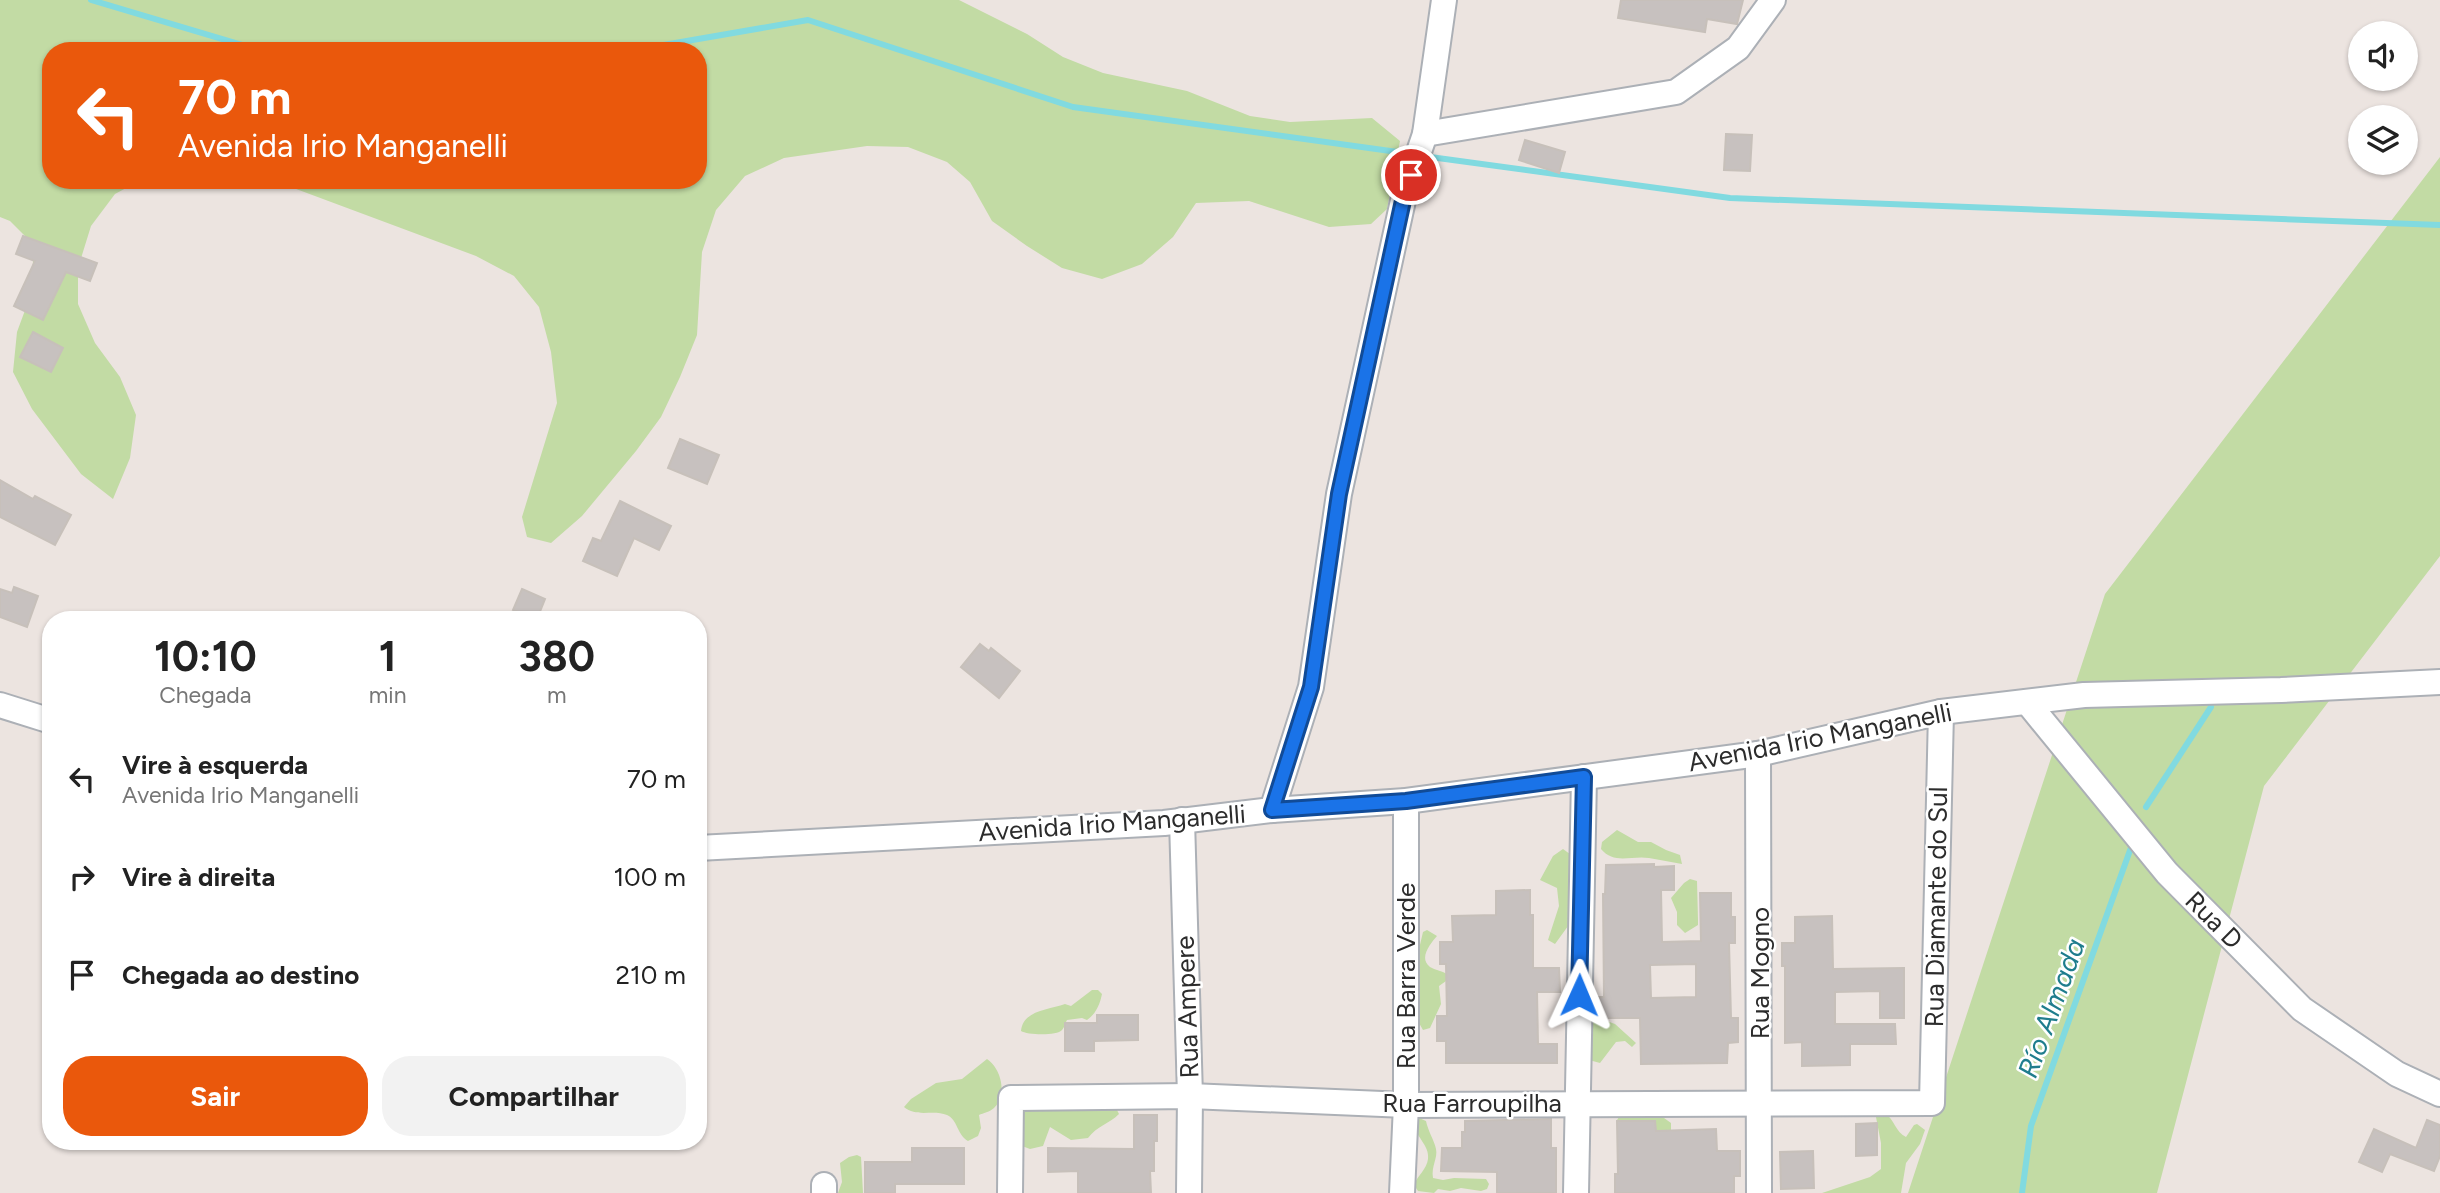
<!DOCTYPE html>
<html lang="pt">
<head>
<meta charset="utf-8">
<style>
  :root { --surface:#fff; --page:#f2f2f2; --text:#222; --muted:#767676; --accent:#ea580c }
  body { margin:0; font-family:Figtree,sans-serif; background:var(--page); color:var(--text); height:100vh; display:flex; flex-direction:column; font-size:26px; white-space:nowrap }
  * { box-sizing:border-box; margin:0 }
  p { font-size:23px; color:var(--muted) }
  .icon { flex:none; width:38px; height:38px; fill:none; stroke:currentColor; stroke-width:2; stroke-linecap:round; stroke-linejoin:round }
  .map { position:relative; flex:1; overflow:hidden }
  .details { position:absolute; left:42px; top:611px; width:665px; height:539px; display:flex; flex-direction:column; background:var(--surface); border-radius:28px; box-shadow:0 2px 5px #0004 }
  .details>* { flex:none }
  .banner { position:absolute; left:42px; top:42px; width:665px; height:147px; border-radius:28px; box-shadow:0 2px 5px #0004; background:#ea580c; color:#fff; overflow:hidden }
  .tools { position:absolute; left:2348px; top:21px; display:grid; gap:14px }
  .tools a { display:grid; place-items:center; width:70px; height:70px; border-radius:50%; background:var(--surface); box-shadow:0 2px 5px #0004; font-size:35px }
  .pin { position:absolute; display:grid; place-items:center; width:60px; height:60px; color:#fff; margin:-30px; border:4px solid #fff; border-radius:50%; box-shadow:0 2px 7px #0007 }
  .me { position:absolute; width:77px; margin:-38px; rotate:1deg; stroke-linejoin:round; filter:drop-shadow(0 0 5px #0008) }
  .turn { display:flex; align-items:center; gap:24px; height:147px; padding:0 21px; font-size:32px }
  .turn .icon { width:91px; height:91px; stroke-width:2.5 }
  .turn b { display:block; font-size:49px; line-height:60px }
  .eta { display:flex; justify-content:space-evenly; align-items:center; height:119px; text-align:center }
  .eta b { font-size:42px; font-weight:700; line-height:49px }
  .action { display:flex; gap:14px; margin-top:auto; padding:14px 21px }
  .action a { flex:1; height:80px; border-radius:28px; background:var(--accent); color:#fff; font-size:28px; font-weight:700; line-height:80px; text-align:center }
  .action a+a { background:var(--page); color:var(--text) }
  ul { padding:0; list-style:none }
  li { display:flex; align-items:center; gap:21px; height:98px; padding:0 21px }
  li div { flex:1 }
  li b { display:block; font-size:26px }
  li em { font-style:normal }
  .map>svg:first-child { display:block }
  .green { fill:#c2dba4 }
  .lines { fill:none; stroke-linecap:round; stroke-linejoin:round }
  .stream { stroke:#81dae0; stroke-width:6 }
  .building { fill:#c7c1bf; stroke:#c7c0ba; stroke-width:2; fill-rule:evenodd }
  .minor-casing { stroke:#acb0b6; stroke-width:28 }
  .minor { stroke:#fff; stroke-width:24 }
  .route-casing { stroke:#114b97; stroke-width:18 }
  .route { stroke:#1a73e8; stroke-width:12 }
  .labels { text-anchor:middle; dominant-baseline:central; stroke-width:5; stroke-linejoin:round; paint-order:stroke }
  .street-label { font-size:26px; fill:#2c2c2c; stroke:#fff }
  .water-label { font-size:28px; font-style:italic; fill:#1f7d8d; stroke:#fff }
</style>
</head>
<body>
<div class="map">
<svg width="2440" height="1193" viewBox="0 0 2440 1193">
  <rect width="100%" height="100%" fill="#ece4e0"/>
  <g class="green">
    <path d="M0 0H959L1027 34 1063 57 1103 73 1187 91 1250 116 1290 122 1372 118 1400 141 1387 209 1371 224 1329 227 1249 201 1196 203 1173 237 1142 264 1102 279 1062 268 1027 246 992 221 970 182 947 162 908 147 867 146 784 158 745 176 716 210 702 252 697 335 680 377 661 417 636 451 582 516 551 543 527 537 522 517 557 403 551 352 539 307 514 276 476 256 272 180H698V51H51V180H141L115 194 91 226 78 268V304L95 343 120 377 136 415 130 458 113 499 81 474 32 409 13 372 17 332 31 294 34 245 10 221 0 217Z"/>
    <path d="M2440 157V556L2264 786 2157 1193H1908L2105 594Z"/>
    <path d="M1617 830 1638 842H1651L1666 850 1680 855 1682 864C1671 862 1660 860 1649 858 1632 855 1614 865 1601 849L1602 842Z"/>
    <path d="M1563 849 1574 857 1571 922 1555 944 1548 940 1559 906 1557 888 1540 880 1553 856Z"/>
    <path d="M1690 879 1697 881 1698 920V925L1685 933 1677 925V912L1671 898 1684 883Z"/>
    <path d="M1427 930 1437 936C1431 943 1418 958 1430 967 1435 970 1442 971 1447 974L1446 981 1439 986 1441 1004 1430 1028 1423 1030 1419 1023V949L1423 932Z"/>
    <path d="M1092 990H1098L1102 994C1100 1004 1096 1014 1087 1020L1082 1018 1067 1020C1065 1023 1065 1027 1062 1030 1057 1036 1027 1035 1021 1031 1023 1010 1049 1010 1065 1004L1071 1006Z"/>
    <path d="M1601 1019 1615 1024 1636 1043 1632 1047 1625 1041 1616 1042 1600 1063 1589 1060 1590 1025 1593 1021Z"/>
    <path d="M987 1059C1001 1068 1008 1095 994 1108 990 1112 983 1113 979 1115L981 1128 978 1136 968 1141C957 1135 958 1120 947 1115 933 1109 917 1118 904 1107L911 1099 936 1083 962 1079Z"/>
    <path d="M1115 1106 1119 1114C1109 1124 1097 1126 1088 1138L1071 1140 1050 1127 1043 1146 1030 1149 1022 1146 1016 1121 1024 1107Z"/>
    <path d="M1657 1113 1671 1123V1137L1618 1123 1617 1120 1621 1114Z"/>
    <path d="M1884 1113C1895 1119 1895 1132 1906 1137L1914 1125 1917 1124 1925 1130 1920 1144 1906 1163 1901 1193H1822L1870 1177 1881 1169V1143L1876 1117Z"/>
    <path d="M1419 1118 1426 1121C1428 1131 1434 1140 1436 1149 1438 1158 1431 1166 1433 1178L1443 1180 1454 1178 1486 1179 1489 1184 1487 1189 1481 1191 1461 1188 1450 1191 1438 1189 1434 1193 1418 1191 1414 1185C1417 1176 1427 1169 1428 1159 1430 1145 1414 1136 1414 1122Z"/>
    <path d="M857 1155 861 1157 863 1193H838L842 1182 840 1163 849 1157Z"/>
  </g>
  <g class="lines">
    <g class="stream">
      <path d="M91 0 262 51"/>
      <path d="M629 51 808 20 1073 107 1412 154"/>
      <path d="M1423 156 1730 198 2440 225"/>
      <path d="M2146 807 2211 707"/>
      <path d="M2022 1193 2031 1126 2133 842"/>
    </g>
  </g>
  <g class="building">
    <path d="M1621 0H1743L1737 24 1707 19 1705 32 1618 18Z"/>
    <path d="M1726 134 1752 135 1750 171 1724 170Z"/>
    <path d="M1525 140 1565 152 1559 173 1519 160Z"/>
    <path d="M23 236 97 263 90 281 66 272 43 320 14 306 35 261 16 254Z"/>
    <path d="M33 332 63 348 51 372 20 357Z"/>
    <path d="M680 439 719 455 707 484 668 468Z"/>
    <path d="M0 480 33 499 35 496 71 515 55 545 0 517Z"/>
    <path d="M620 501 671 526 659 550 634 538 617 576 583 561 593 538 601 541Z"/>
    <path d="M14 587 38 596 27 627 0 617V589L12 593Z"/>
    <path d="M522 589 545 599 537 619 513 610Z"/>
    <path d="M980 644 989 651 991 648 1020 671 999 698 961 667Z"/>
    <path d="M1654 864V867L1674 866V890H1661L1662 942 1701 941 1700 893H1731V917H1735V943H1729L1731 1018H1738V1042L1728 1043 1727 1063 1641 1064 1640 1018H1599V997H1604L1603 894H1605L1606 865ZM1696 964V997L1651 998 1650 965Z"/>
    <path d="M1530 890V915H1533V968H1559L1560 992H1537L1538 1044H1557V1063H1446V1041H1437V1016H1447L1446 964H1440V942H1453L1452 916 1496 915V891Z"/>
    <path d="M1832 916 1833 969 1904 968V1018H1880V991L1835 992V1024H1895L1896 1044H1850V1065L1802 1066V1042L1785 1043V966H1782V943H1795V917Z"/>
    <path d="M1097 1015H1138V1040L1094 1041V1051H1065V1023H1097Z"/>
    <path d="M1134 1115H1157V1141H1154V1171H1150L1151 1193H1078V1171L1048 1172V1148L1134 1149Z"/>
    <path d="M1551 1119V1148H1556V1193H1497V1172L1441 1171 1442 1148H1462V1132H1465V1121Z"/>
    <path d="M2427 1120 2440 1125V1156L2434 1171 2390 1154 2382 1172 2359 1162 2374 1129 2416 1148Z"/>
    <path d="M1617 1121H1655L1656 1131 1716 1129 1717 1151H1740V1176H1734V1193H1615V1174H1618Z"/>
    <path d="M1877 1123V1155L1856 1156V1124Z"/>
    <path d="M912 1148H964V1184H895V1193H865V1162H912Z"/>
    <path d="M1813 1151 1814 1188 1781 1189 1780 1152Z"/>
  </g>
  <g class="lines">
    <defs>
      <g id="minor">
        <path d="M1425 134 1676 92 1738 48 1773 0"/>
        <path d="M2027 702 2167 873 2302 1009 2397 1074 2440 1094"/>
        <path d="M0 705 51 721"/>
        <path d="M1758 754 1759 1193"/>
        <path d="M1272 810 1311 687 1339 494 1404 196 1425 134 1444 0"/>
        <path d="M1182 820 1190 1096 1189 1193"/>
        <path d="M698 848 1164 823 1272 810 1406 801 1758 754 1941 712 2084 695 2281 690 2440 682"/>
        <path d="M824 1185V1193"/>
        <path d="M1010 1193 1011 1098 1190 1096 1406 1105 1932 1103 1941 712"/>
        <path d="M1402 1193 1406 1105V801"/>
        <path d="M1576 1193 1584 777"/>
      </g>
    </defs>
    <use href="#minor" class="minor-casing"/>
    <use href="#minor" class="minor"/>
  </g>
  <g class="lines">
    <defs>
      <path id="route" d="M1411 175 1404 196 1339 494 1311 687 1272 810 1406 801 1584 777 1579 995"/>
    </defs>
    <use href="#route" class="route-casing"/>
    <use href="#route" class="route"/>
  </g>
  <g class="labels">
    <g class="street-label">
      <text transform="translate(1820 737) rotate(-11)">Avenida Irio Manganelli</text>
      <text transform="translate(1112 823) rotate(-4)">Avenida Irio Manganelli</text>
      <text transform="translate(1936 907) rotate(-89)">Rua Diamante do Sul</text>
      <text transform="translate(2214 920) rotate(45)">Rua D</text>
      <text transform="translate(1760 973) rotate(-90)">Rua Mogno</text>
      <text transform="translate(1406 976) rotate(-90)">Rua Barra Verde</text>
      <text transform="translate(1187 1007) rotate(-92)">Rua Ampere</text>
      <text x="1472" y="1103">Rua Farroupilha</text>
    </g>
    <g class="water-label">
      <text transform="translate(2051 1008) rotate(-70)">Río Almada</text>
    </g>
  </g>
</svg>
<div class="tools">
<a><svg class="icon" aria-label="sound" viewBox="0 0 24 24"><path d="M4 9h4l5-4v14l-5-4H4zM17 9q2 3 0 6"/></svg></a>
<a><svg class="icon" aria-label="layers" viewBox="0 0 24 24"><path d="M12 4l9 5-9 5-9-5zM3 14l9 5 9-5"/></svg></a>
</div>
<div class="pin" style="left:1411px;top:175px;background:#d93025"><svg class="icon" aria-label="arrive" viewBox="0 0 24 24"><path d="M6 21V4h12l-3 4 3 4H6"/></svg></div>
<svg class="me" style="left:1579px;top:995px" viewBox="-20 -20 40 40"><path d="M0-17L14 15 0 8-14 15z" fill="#1a73e8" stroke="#fff" stroke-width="4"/></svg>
<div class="banner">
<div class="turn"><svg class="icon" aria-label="left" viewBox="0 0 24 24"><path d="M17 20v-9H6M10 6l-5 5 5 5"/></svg><div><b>70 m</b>Avenida Irio Manganelli</div></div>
</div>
<section class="details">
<div class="eta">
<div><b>10:10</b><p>Chegada</p></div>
<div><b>1</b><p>min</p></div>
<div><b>380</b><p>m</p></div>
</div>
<ul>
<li><svg class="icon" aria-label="left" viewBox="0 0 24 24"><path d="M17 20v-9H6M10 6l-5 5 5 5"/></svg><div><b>Vire à esquerda</b><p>Avenida Irio Manganelli</p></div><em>70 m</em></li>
<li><svg class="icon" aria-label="right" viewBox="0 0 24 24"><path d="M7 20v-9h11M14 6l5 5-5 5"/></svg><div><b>Vire à direita</b></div><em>100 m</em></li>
<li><svg class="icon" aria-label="arrive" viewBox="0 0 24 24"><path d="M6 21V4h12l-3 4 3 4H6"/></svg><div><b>Chegada ao destino</b></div><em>210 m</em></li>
</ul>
<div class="action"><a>Sair</a><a>Compartilhar</a></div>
</section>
</div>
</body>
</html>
